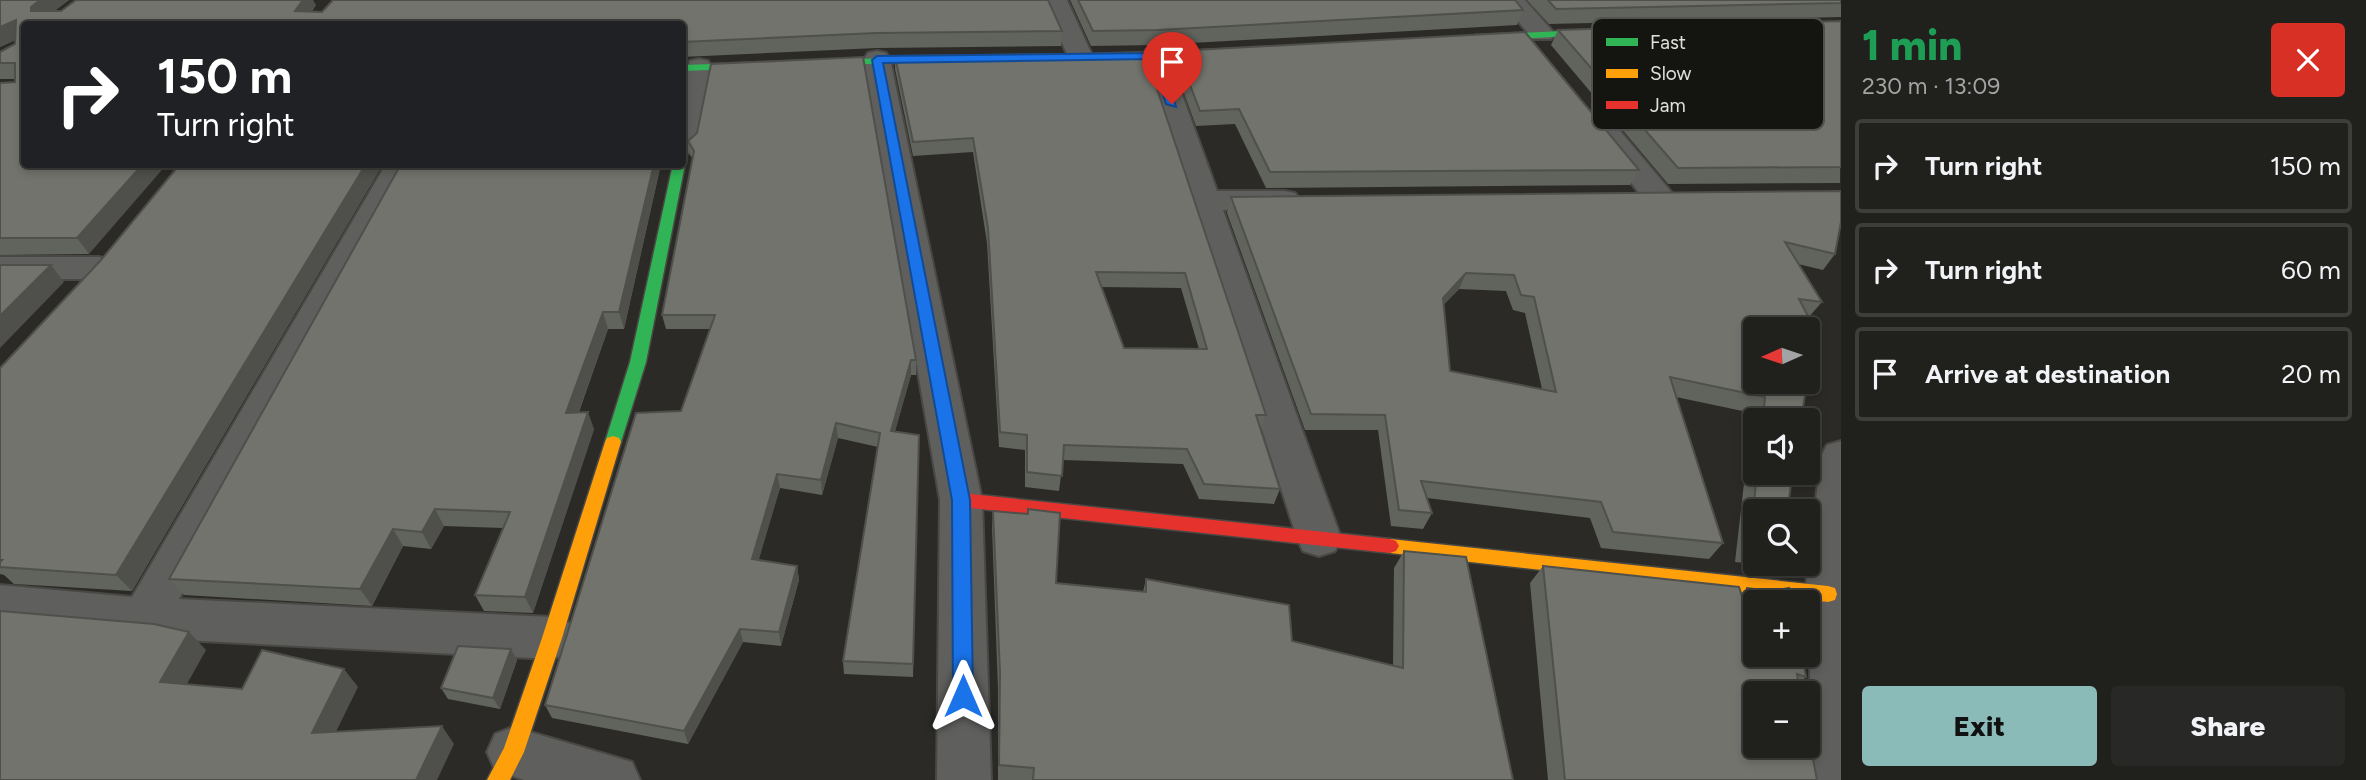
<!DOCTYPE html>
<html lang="en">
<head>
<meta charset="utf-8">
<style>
  :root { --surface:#20201d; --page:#282826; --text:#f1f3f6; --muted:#a2a3a4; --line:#3d3e3b; --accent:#8bbbb9 }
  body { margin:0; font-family:Figtree,sans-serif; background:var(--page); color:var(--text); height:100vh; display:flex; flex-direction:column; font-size:26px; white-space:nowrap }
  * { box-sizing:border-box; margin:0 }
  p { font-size:23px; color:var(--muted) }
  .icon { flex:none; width:38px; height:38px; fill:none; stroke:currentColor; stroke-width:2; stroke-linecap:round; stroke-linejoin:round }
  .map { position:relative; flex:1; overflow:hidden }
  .drawer { display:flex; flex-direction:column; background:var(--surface); width:525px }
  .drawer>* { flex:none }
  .top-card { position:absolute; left:21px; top:21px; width:665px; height:147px; border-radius:7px; box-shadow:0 4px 10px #0003,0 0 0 2px var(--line); background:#202124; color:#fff; overflow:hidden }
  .needle { width:46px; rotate:267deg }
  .fabs { position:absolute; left:1743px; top:317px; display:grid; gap:14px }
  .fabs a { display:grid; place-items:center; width:77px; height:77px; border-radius:7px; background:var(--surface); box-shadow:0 4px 10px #0003,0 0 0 2px var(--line); font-size:35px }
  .pin { position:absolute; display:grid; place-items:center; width:60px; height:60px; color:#fff; margin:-72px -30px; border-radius:50% 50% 50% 0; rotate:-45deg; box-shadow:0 0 7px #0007 }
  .pin .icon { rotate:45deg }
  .me { position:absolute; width:77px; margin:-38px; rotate:0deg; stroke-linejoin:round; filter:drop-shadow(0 0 5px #0008) }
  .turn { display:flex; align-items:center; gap:24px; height:147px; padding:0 21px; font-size:32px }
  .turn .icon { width:91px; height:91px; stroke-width:2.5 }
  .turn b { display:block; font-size:49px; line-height:60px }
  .round { display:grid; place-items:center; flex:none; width:74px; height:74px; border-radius:7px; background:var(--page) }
  .head { display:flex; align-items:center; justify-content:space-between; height:119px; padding:0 21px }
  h1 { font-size:42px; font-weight:800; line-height:52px; color:#1e9e55 }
  .primary-button { display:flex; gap:14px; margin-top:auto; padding:14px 21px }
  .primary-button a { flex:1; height:80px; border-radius:7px; background:var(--accent); color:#111; font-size:28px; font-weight:800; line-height:80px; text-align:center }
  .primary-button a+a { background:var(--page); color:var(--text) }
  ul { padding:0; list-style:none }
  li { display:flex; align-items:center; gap:21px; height:94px; margin:0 14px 10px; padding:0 7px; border:4px solid var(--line); border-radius:7px }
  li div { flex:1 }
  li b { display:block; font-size:26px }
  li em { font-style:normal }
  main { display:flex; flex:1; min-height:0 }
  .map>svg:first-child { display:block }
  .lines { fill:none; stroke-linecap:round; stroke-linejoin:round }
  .street-casing { stroke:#494844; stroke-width:4 }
  .fast-casing { stroke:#494844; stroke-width:3 }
  .slow-casing { stroke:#494844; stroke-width:3 }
  .jam-casing { stroke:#494844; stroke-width:3 }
  .street { fill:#5f5f5d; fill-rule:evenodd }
  .fast { fill:#30b455; fill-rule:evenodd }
  .slow { fill:#ff9f0a; fill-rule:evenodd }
  .jam { fill:#e5322d; fill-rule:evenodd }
  .wall { fill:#61635d; fill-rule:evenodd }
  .shaded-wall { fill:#4f504c }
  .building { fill:#71736c; stroke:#4f504c; stroke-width:2; fill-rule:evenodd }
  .route { fill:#1a73e8; stroke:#114b97; stroke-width:2 }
  .key { fill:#141411; stroke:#51514e; stroke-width:2 }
  .key-label { font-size:19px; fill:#e0dfdb }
</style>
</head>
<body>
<main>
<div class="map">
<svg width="1841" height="780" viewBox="0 0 1841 780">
  <rect width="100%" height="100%" fill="#2b2a27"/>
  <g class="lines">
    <defs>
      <g id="street">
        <path d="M1043 0H1067L1093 57 1089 63H1071Z"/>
        <path d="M1500 0H1525L1555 34 1551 39H1533Z"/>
        <path d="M1155 48 1164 50 1168 56 1217 191H1284L1295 193 1300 200 1295 207 1223 210 1341 538 1335 551 1319 556 1303 551 1297 538 1142 56 1146 50Z"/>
        <path d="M877 51 886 53 890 59 982 500 991 780H937L940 500 864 59 868 53Z"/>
        <path d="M699 59 708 61 712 67 697 146 692 152 682 155V81L690 61Z"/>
        <path d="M1605 122 1615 125 1668 188 1673 195 1668 202 1657 204 1646 202 1591 131 1595 125Z"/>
        <path d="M386 164H416L179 599 552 617 569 623 576 638 569 653 552 659 144 638 0 625V585L132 597Z"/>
        <path d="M0 257H99L111 261 116 268 111 275 99 279H0Z"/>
        <path d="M1841 441V780H1813L1808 602 1805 594 1821 456 1827 445Z"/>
        <path d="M513 727 632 762 640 780H524L495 770 487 752 495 734Z"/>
      </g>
      <g id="fast">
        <path d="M1607 29 1612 32 1611 34 1475 41 1470 38 1475 35Z"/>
        <path d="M1230 49 1234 50V54L1094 60 1089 57 1094 54Z"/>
        <path d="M946 56 951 59 950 61 682 71V65Z"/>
        <path d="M683 161 685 164 646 362 621 442 619 446H607L605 442 630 362 673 164H682Z"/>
      </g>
      <g id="slow">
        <path d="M613 436 619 438 621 442 562 638 524 752 510 780H487L504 748 542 638 605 442 607 438Z"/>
        <path d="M1390 539 1828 586 1835 588 1837 594 1835 600 1828 602 1390 553 1384 551 1381 546 1384 541Z"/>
      </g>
      <path id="jam" d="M961 493 1390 539 1396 541 1399 546 1396 551 1390 553 961 507 955 505 952 500 955 495Z"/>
    </defs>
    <use href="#street" class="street-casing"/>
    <use href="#fast" class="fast-casing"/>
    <use href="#slow" class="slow-casing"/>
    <use href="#jam" class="jam-casing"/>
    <use href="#street" class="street"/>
    <use href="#fast" class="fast"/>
    <use href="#slow" class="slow"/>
    <use href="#jam" class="jam"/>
  </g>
  <g class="wall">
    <path d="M0 0H69L54 11 316 5 312 11 1062 31 1061 46 877 48 682 57V24H24L89 254 0 255V83L15 82V79H0V52L15 44V40L0 47Z"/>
    <path d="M1070 0H1515L1523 10 1517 25 1155 45 1091 46Z"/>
    <path d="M1527 0H1841V17L1549 24Z"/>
    <path d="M1841 21 1840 183 1668 184 1551 45 1558 30Z"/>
    <path d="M1177 51 1639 170 1630 185 1266 188 1235 124 1196 126 1174 66Z"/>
    <path d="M1145 53 1266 415 1261 430 1280 489 1274 504 1199 499 1183 464 1063 460 1059 491 1025 487V450L999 447 987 243 973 152 913 156 895 69V56ZM1101 287 1181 288 1199 349 1124 348Z"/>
    <path d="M688 141 916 360V375H911L895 431 919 435 913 677 844 674 843 661 878 447 838 438 822 495 780 488 758 560 797 566 799 580 781 646 743 642 688 744 552 718 545 705 681 411 710 329H666L662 315 693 159 690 155Z"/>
    <path d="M180 164H383L132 591 14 584 4 575 0 574V368L101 260Z"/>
    <path d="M401 164H661L624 329H608L579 412 594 429 533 613 484 611 475 595 503 528 444 526 431 549 403 546 372 606 184 595 169 579Z"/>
    <path d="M1841 191 1835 254 1823 270 1798 264 1822 302 1808 318 1801 420H1755V472H1793L1755 511V564H1767L1765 565 1735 562 1752 413 1676 397 1723 543 1709 559 1601 548 1590 518 1427 498 1432 513 1423 529 1391 526 1378 430H1305L1227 213 1231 197ZM1459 289 1506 291 1513 310 1525 313 1542 389 1450 371 1443 305Z"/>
    <path d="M993 511 1056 583 1143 592 1146 579 1292 641 1393 666 1394 568 1404 551 1513 780H998V689L992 528Z"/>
    <path d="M1543 566 1741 594 1747 588 1806 677 1799 683 1817 780H1548L1530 583Z"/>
    <path d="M511 649 517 660 500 709 448 699 441 688Z"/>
  </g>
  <g class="shaded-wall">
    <path d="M40 0H69L40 22 31 11V7Z"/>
    <path d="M303 0H313L316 5 302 24 295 11Z"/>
    <path d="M16 20 24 36 0 47V27Z"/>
    <path d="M143 164H167L89 254 77 238Z"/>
    <path d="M366 164H383L132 591 116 575Z"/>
    <path d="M654 164H661L624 329 619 312Z"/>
    <path d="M51 265 64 282 0 348V316Z"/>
    <path d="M1466 273 1459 289 1435 314 1443 298Z"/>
    <path d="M603 312 608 329 572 430 566 413Z"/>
    <path d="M911 360V375L891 445V431Z"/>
    <path d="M588 412 594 429 533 613 525 597Z"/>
    <path d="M836 423 838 438 822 495 821 480Z"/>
    <path d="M777 474 780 488 755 573 752 559Z"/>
    <path d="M435 509 444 526 431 549 422 532Z"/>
    <path d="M393 529 403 546 372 606 360 589Z"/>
    <path d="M797 566 799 580 781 646 779 632Z"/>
    <path d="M740 629 743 642 688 744 684 731Z"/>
    <path d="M189 632 206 650 178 700 160 682Z"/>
    <path d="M511 649 517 660 500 709 493 698Z"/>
    <path d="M344 669 358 687 327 750 312 733Z"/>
    <path d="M442 726 454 744 437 780H416Z"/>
  </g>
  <g class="building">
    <path d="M0 0H40L31 7V11H61L76 0H303L295 11 322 12 333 0H1048L1062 31 876 33 682 42V24H24V164H143L77 238H0V83L15 82V63H0V52L15 44 16 20 0 27Z"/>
    <path d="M1078 0H1515L1523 10 1158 30 1093 31Z"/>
    <path d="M1548 0H1841V3L1556 9Z"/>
    <path d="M1841 21V167L1678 168 1558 30Z"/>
    <path d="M1525 32 1639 170 1270 172 1239 109 1200 111 1177 51Z"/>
    <path d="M1145 53 1266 415H1256L1280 489 1204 484 1187 449 1064 445 1062 476 1027 472V435L1000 432 988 228 973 138 913 142 895 56ZM1096 272 1185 273 1207 349 1124 348Z"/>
    <path d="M863 57 916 360H911L891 431 919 435 913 664 843 661 880 433 836 423 821 480 777 474 752 559 797 566 779 632 740 629 684 731 545 705 636 413 681 411 715 315H662L694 151 688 141 697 133 711 64Z"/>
    <path d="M180 164H366L116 575 0 567V562L2 560H0V368L101 260Z"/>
    <path d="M401 164H654L619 312H603L566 413 588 412 525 597 475 595 510 512 435 509 422 532 393 529 360 589 169 579Z"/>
    <path d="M1841 191V222L1835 254 1785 242 1822 302 1799 299 1809 318 1811 362 1808 380V329H1755V382H1807L1801 420H1763L1765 397 1670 377 1723 543 1613 532 1601 502 1421 481 1432 513 1399 510 1385 415 1311 414 1231 197ZM1466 273 1514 275 1521 295 1534 297 1556 392 1450 371 1443 298Z"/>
    <path d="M0 265H51L0 316Z"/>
    <path d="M1757 472H1793L1787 511H1755V547L1750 546Z"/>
    <path d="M1028 509 1060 513 1056 583 1146 592V579L1289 605 1292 641 1403 668 1404 551 1466 557 1513 780H1033L1034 768 999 765 1000 673 993 511 1028 514Z"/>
    <path d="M1543 566 1739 587 1745 606 1747 588 1772 591 1789 588 1792 602H1755V654H1802L1806 677 1797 674 1800 693H1755V746H1808V733L1817 780H1565Z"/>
    <path d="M0 611 154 624 189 632 160 682 242 689 262 650 344 669 312 733 442 726 416 780H0Z"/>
    <path d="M458 646 511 649 493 698 441 688Z"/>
  </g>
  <path class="route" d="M1155 53 1161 56 1176 107 1166 104 1151 59 883 63 970 500 973 696 970 703 963 706 956 703 953 696 952 500 872 60 877 56Z"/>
  <rect x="1592" y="18" width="232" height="112" rx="10" class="key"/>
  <rect x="1606" y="38" width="32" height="8" fill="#30b455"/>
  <rect x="1606" y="69" width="32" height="9" fill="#ff9f0a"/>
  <rect x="1606" y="101" width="32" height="8" fill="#e5322d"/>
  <g class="key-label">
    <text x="1650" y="49">Fast</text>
    <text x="1650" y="80">Slow</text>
    <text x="1650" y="112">Jam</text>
  </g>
</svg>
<div class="fabs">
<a><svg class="needle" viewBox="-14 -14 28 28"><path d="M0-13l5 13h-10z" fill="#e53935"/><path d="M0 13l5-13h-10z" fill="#a2a3a4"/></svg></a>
<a><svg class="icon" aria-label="sound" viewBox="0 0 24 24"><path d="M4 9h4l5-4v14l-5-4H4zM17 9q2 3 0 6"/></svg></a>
<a><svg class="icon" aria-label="search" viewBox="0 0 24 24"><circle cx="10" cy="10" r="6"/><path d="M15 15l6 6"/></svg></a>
<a>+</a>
<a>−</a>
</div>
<div class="pin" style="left:1172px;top:104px;background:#d93025"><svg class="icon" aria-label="arrive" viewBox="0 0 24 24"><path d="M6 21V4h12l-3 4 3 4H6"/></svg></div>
<svg class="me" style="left:963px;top:696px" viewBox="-20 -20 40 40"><path d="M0-17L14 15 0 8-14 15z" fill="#1a73e8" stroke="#fff" stroke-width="4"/></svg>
<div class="top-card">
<div class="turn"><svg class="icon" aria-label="right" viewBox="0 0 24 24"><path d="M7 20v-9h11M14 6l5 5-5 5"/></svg><div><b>150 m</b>Turn right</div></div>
</div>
</div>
<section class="drawer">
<div class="head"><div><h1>1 min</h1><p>230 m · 13:09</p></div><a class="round" style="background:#d93025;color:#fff"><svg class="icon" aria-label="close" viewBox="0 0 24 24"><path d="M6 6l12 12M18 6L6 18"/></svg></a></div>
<ul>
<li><svg class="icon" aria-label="right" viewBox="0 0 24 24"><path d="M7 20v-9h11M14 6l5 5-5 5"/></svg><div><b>Turn right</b></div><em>150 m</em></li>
<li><svg class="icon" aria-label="right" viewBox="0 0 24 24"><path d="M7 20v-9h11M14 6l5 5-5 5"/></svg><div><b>Turn right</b></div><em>60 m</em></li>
<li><svg class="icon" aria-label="arrive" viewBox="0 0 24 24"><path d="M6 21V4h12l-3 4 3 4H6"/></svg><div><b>Arrive at destination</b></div><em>20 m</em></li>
</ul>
<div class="primary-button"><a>Exit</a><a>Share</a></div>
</section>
</main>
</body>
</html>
